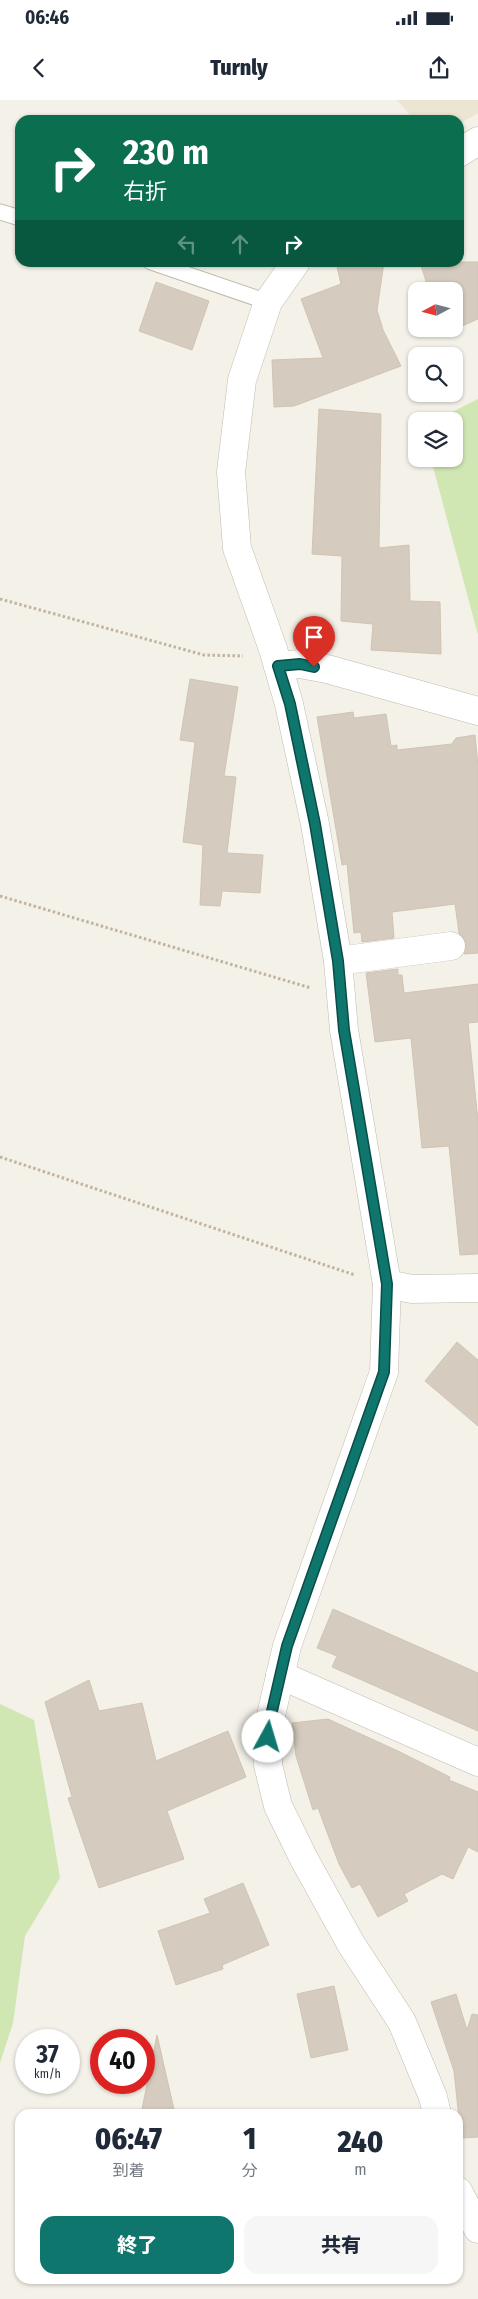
<!DOCTYPE html>
<html lang="ja">
<head>
<meta charset="utf-8">
<style>
  :root { --surface:#fff; --page:#f6f6f7; --text:#1f2937; --muted:#747a83; --accent:#0f766e }
  body { margin:0; font-family:"Fira Sans Condensed","Noto Sans JP",sans-serif; background:var(--page); color:var(--text); height:100vh; display:flex; flex-direction:column; font-size:19px; white-space:nowrap }
  * { box-sizing:border-box; margin:0 }
  p { font-size:16px; color:var(--muted) }
  .icon { flex:none; width:28px; height:28px; fill:none; stroke:currentColor; stroke-width:2; stroke-linecap:round; stroke-linejoin:round }
  .map { position:relative; flex:1; overflow:hidden }
  .sheet { position:absolute; left:15px; top:2009px; width:448px; height:175px; display:flex; flex-direction:column; background:var(--surface); border-radius:15px; box-shadow:0 1px 4px #0004 }
  .sheet>* { flex:none }
  .top-card { position:absolute; left:15px; top:15px; width:449px; height:152px; border-radius:15px; box-shadow:0 1px 4px #0004; background:#0b6e4f; color:#fff; overflow:hidden }
  .needle { width:32px; rotate:263deg }
  .fabs { position:absolute; left:408px; top:182px; display:grid; gap:10px }
  .fabs a { display:grid; place-items:center; width:55px; height:55px; border-radius:10px; background:var(--surface); box-shadow:0 1px 4px #0004; font-size:25px }
  .speed { position:absolute; left:15px; top:1929px; display:flex; gap:10px; font-size:25px; font-weight:700; text-align:center }
  .speed>* { display:grid; place-content:center; width:65px; height:65px; border-radius:50%; background:var(--surface); box-shadow:0 1px 4px #0004; line-height:1 }
  .speed small { font-size:12px; font-weight:400 }
  .speed .limit { border:8px solid #d22; background:#fff; color:#111 }
  .pin { position:absolute; display:grid; place-items:center; width:42px; height:42px; color:#fff; margin:-51px -21px; border-radius:50% 50% 50% 0; rotate:-45deg; box-shadow:0 0 5px #0007 }
  .pin .icon { rotate:45deg }
  .me { position:absolute; width:55px; margin:-28px; rotate:6deg; stroke-linejoin:round; filter:drop-shadow(0 0 4px #0008) }
  .turn { display:flex; align-items:center; gap:18px; height:105px; padding:0 25px; font-size:22px }
  .turn .icon { width:65px; height:65px; stroke-width:2.5 }
  .turn b { display:block; font-size:35px; line-height:42px }
  .lanes { display:flex; align-items:center; height:48px; padding:0 25px; background:#0003; justify-content:center; gap:25px; direction:ltr }
  .lanes .off { opacity:.35 }
  .eta { display:flex; justify-content:space-evenly; align-items:center; height:85px; text-align:center }
  .eta b { font-size:30px; font-weight:800; line-height:35px }
  .primary-button { display:flex; gap:10px; margin-top:auto; padding:10px 25px }
  .primary-button a { flex:1; height:58px; border-radius:15px; background:var(--accent); color:#fff; font-size:20px; font-weight:800; line-height:58px; text-align:center }
  .primary-button a+a { background:var(--page); color:var(--text) }
  .status { display:flex; justify-content:space-between; align-items:center; height:35px; padding:0 25px; background:var(--surface); direction:ltr }
  .status svg { height:14px; fill:currentColor }
  header { display:flex; justify-content:space-between; align-items:center; height:65px; padding:0 25px; background:var(--surface); font-size:22px; font-weight:800 }
  .map>svg:first-child { display:block }
  .education { fill:#ece5d4 }
  .green { fill:#d0e7b4 }
  .building { fill:#d5ccbf; stroke:#d0c4b2 }
  .lines { fill:none; stroke-linecap:round; stroke-linejoin:round }
  .service-casing { stroke:#c2bbaf; stroke-width:17 }
  .minor-casing { stroke:#c2bbaf; stroke-width:29 }
  .tertiary-casing { stroke:#c2bbaf; stroke-width:29 }
  .path { stroke:#c1b49e; stroke-width:3; stroke-dasharray:2.5 2.5; stroke-linecap:butt }
  .service { stroke:#fff; stroke-width:15 }
  .minor { stroke:#fff; stroke-width:28 }
  .tertiary { stroke:#fff; stroke-width:28 }
  .route-casing { stroke:#0a4d48; stroke-width:12 }
  .route { stroke:#0f766e; stroke-width:9 }
</style>
</head>
<body>
<div class="status"><b>06:46</b><svg viewBox="0 0 49 12"><path d="M0 12V9h3v3zM5 12V6h3v6zM10 12V3h3v9zM15 12V0h3v12zM26 1h20v11H26zM47 4h2v5h-2z"/></svg></div>
<header><svg class="icon" aria-label="back" viewBox="0 0 24 24"><path d="M15 5l-7 7 7 7"/></svg>Turnly<svg class="icon" aria-label="share" viewBox="0 0 24 24"><path d="M12 15V3M7 8l5-5 5 5M5 13v7h14v-7"/></svg></header>
<div class="map">
<svg width="478" height="2199" viewBox="0 0 478 2199">
  <rect width="100%" height="100%" fill="#f4f1e9"/>
  <path class="education" d="M397 0H478V13L459 24V20H414Z"/>
  <g class="green">
    <path d="M478 299V535L431 359H454V321H434Z"/>
    <path d="M0 1604 34 1620 60 1778 25 1836 13 1923 0 1963Z"/>
  </g>
  <g class="building">
    <path d="M336 162H384L377 210 383 230 401 266 294 306 274 307 272 260 323 258 301 199 341 184Z"/>
    <path d="M420 162H478V219L451 231 450 229H454V191H429Z"/>
    <path d="M156 182 209 201 192 250 139 231Z"/>
    <path d="M319 309 381 314 379 448 409 445 410 501 440 502 441 554 371 550 373 524 341 521 342 456 312 454Z"/>
    <path d="M190 579 238 587 224 676 236 677 227 753 263 755 260 793 222 791 220 806 200 805 203 745 183 742 195 642 180 640Z"/>
    <path d="M353 612 354 618 386 614 391 646 397 645V650L452 644 456 638 475 635 478 666V853L464 854 466 843 459 833 455 804 392 812 394 838 362 842 361 832 354 833 347 764 342 765 317 617Z"/>
    <path d="M398 869V875H402L404 893 478 884V922L468 923 478 1021V1154L460 1155 449 1046 422 1048 411 938 375 942 366 873Z"/>
    <path d="M457 1242 478 1260V1326L425 1281Z"/>
    <path d="M333 1509 478 1573V1631L332 1567 337 1556 317 1548Z"/>
    <path d="M89 1580 99 1611 142 1603 156 1661 228 1631 246 1677 167 1711 184 1759 99 1788 68 1698 72 1697 45 1602Z"/>
    <path d="M328 1619 400 1652 450 1677 449 1680 478 1692V1752L468 1747 453 1779 442 1774 404 1794 408 1801 378 1817 360 1784 352 1788 339 1764 318 1708 313 1710 296 1656 292 1623Z"/>
    <path d="M243 1783 269 1845 222 1865 223 1869 176 1885 158 1831 210 1813 204 1799Z"/>
    <path d="M334 1886 348 1950 311 1958 297 1894Z"/>
    <path d="M456 1894 467 1930 472 1914 478 1915V2037L461 2038 454 1971 431 1902Z"/>
    <path d="M157 1935 175 2014H141Z"/>
  </g>
  <g class="lines">
    <defs>
      <g id="service">
        <path d="M0 112 20 118"/>
        <path d="M151 162 268 202"/>
      </g>
      <g id="minor">
        <path d="M278 566 300 564 327 569 478 611"/>
        <path d="M338 861 451 846"/>
        <path d="M387 1184 412 1189 478 1188"/>
        <path d="M280 1575 478 1662"/>
      </g>
      <g id="tertiary">
        <path d="M459 53 478 41"/>
        <path d="M296 162 268 202 242 280 231 372 237 448 273 549 289 604 315 724 338 861 344 930 387 1184 384 1272 287 1546 269 1624 268 1665 278 1706 304 1759 351 1844 402 1922 433 1997 437 2014"/>
        <path d="M458 2091 478 2129"/>
      </g>
    </defs>
    <use href="#service" class="service-casing"/>
    <use href="#minor" class="minor-casing"/>
    <use href="#tertiary" class="tertiary-casing"/>
    <g class="path">
      <path d="M0 499 204 555 243 556"/>
      <path d="M0 796 311 888"/>
      <path d="M0 1057 355 1175"/>
    </g>
    <use href="#service" class="service"/>
    <use href="#minor" class="minor"/>
    <use href="#tertiary" class="tertiary"/>
  </g>
  <g class="lines">
    <defs>
      <path id="route" d="M268 1637 269 1624 287 1546 384 1272 387 1184 344 930 338 861 315 724 290 604 278 566 300 564 314 567"/>
    </defs>
    <use href="#route" class="route-casing"/>
    <use href="#route" class="route"/>
  </g>
</svg>
<div class="fabs">
<a><svg class="needle" viewBox="-14 -14 28 28"><path d="M0-13l5 13h-10z" fill="#e53935"/><path d="M0 13l5-13h-10z" fill="#747a83"/></svg></a>
<a><svg class="icon" aria-label="search" viewBox="0 0 24 24"><circle cx="10" cy="10" r="6"/><path d="M15 15l6 6"/></svg></a>
<a><svg class="icon" aria-label="layers" viewBox="0 0 24 24"><path d="M12 4l9 5-9 5-9-5zM3 14l9 5 9-5"/></svg></a>
</div>
<div class="speed"><div>37<small>km/h</small></div><div class="limit">40</div></div>
<div class="pin" style="left:314px;top:567px;background:#d93025"><svg class="icon" aria-label="arrive" viewBox="0 0 24 24"><path d="M6 21V4h12l-3 4 3 4H6"/></svg></div>
<svg class="me" style="left:268px;top:1637px" viewBox="-20 -20 40 40"><circle r="19" fill="#fff"/><path d="M0-13L10 11 0 6-10 11z" fill="#0f766e"/></svg>
<div class="top-card">
<div class="turn"><svg class="icon" aria-label="right" viewBox="0 0 24 24"><path d="M7 20v-9h11M14 6l5 5-5 5"/></svg><div><b>230 m</b>右折</div></div>
<div class="lanes"><svg class="icon off" aria-label="left" viewBox="0 0 24 24"><path d="M17 20v-9H6M10 6l-5 5 5 5"/></svg><svg class="icon off" aria-label="ahead" viewBox="0 0 24 24"><path d="M12 20V5M6 11l6-6 6 6"/></svg><svg class="icon" aria-label="right" viewBox="0 0 24 24"><path d="M7 20v-9h11M14 6l5 5-5 5"/></svg></div>
</div>
<section class="sheet">
<div class="eta">
<div><b>06:47</b><p>到着</p></div>
<div><b>1</b><p>分</p></div>
<div><b>240</b><p>m</p></div>
</div>
<div class="primary-button"><a>終了</a><a>共有</a></div>
</section>
</div>
</body>
</html>
